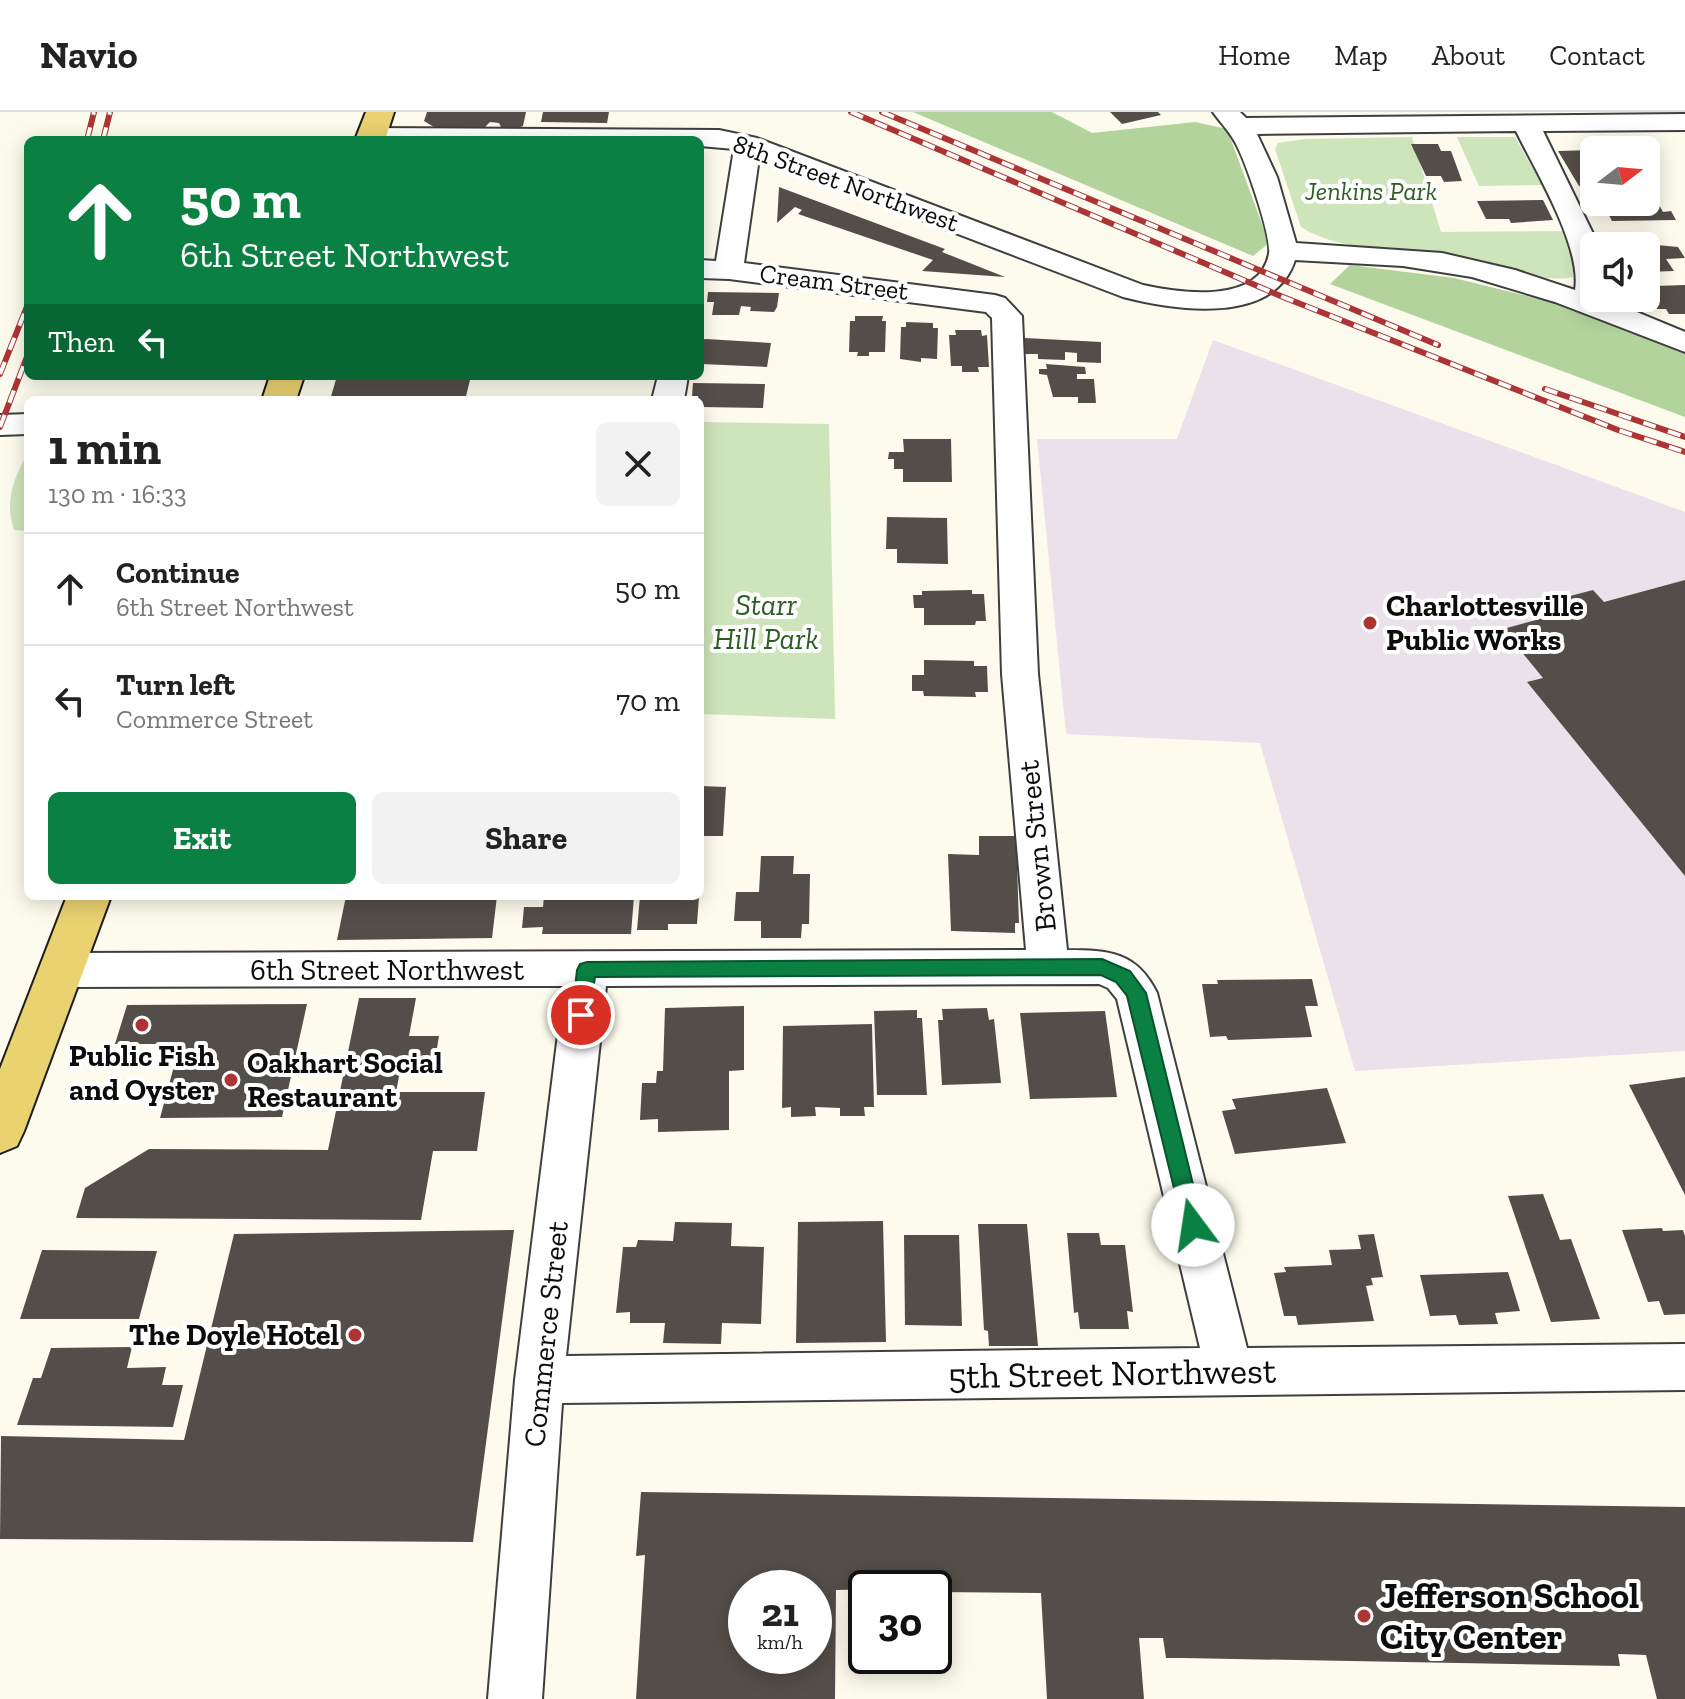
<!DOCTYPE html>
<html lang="en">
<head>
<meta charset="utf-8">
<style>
  :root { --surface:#fff; --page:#f2f2f2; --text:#222; --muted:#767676; --line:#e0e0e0; --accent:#0b8043 }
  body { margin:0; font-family:"Zilla Slab",serif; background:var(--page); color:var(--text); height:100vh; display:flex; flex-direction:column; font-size:30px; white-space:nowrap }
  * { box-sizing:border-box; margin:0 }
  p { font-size:26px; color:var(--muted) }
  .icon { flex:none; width:44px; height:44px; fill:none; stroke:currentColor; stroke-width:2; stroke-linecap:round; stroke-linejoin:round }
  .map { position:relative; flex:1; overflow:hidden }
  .side { position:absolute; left:24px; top:284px; width:680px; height:504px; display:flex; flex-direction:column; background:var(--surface); border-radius:12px; box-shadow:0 4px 20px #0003 }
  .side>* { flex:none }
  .top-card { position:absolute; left:24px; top:24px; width:680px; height:244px; border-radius:12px; box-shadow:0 4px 20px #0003; background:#0b8043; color:#fff; overflow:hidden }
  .needle { width:52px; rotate:74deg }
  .controls { position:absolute; left:1580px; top:24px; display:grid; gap:16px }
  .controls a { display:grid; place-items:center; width:80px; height:80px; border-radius:12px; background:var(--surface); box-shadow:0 4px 20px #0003; font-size:40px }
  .speed { position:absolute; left:728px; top:1458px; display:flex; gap:16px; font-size:40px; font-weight:700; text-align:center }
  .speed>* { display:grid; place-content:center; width:104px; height:104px; border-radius:50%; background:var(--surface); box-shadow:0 4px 20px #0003; line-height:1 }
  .speed small { font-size:20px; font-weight:400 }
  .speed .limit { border:4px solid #111; border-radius:12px; background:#fff; color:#111 }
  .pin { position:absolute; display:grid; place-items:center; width:68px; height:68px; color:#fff; margin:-34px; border:4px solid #fff; border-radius:50%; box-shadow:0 2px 8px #0007 }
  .me { position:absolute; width:88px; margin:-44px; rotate:346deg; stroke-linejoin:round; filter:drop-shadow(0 0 6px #0008) }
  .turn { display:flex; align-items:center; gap:28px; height:168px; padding:0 24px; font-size:36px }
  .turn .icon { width:104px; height:104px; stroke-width:2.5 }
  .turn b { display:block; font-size:56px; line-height:68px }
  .then { display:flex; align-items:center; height:76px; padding:0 24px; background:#0003; gap:16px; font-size:30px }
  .round { display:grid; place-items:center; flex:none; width:84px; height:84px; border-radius:12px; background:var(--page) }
  .headline { display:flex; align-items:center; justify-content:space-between; height:136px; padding:0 24px }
  h1 { font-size:48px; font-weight:700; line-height:60px }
  .cta { display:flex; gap:16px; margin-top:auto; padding:16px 24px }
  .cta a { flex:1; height:92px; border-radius:12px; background:var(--accent); color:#fff; font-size:32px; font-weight:700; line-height:92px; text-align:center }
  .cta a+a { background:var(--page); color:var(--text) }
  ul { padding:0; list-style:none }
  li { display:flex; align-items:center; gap:24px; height:112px; padding:0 24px; border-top:2px solid var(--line) }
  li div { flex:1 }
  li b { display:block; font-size:30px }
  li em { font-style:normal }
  header { display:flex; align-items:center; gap:48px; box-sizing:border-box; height:112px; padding:0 40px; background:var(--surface); border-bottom:2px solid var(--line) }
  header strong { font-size:38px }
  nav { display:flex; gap:44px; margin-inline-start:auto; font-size:28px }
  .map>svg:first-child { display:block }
  .industrial { fill:#eae1ea }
  .green { fill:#cee4bb }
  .forest { fill:#b2d39c }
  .building { fill:#544e4a; fill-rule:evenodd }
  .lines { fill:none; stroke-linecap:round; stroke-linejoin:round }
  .minor-casing { stroke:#3f3f3f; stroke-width:4 }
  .primary-casing { stroke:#1d1d1d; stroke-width:4 }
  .minor { fill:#fff; fill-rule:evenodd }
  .primary { fill:#ead271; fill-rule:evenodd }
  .rail-casing { stroke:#ad3434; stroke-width:6 }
  .rail { stroke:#fff; stroke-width:4; stroke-dasharray:13; stroke-linecap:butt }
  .route { fill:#0b8043; stroke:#07532c; stroke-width:2 }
  .poi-dot { fill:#ad3434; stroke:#fff; stroke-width:3 }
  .labels { text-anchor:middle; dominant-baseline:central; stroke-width:8; stroke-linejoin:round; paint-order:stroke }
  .far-street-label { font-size:26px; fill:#0c0c0c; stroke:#fff }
  .far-park-label { font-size:26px; font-style:italic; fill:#2d5c24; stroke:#fff }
  .park-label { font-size:30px; font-style:italic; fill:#2d5c24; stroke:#fff }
  .poi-label { font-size:30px; font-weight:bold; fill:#0c0c0c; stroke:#fff; text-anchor:start }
  .street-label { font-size:30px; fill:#0c0c0c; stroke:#fff }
  .near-street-label { font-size:36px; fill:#0c0c0c; stroke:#fff }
  .near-poi-label { font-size:36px; font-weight:bold; fill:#0c0c0c; stroke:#fff; text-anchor:start }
</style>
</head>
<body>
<header>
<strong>Navio</strong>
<nav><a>Home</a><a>Map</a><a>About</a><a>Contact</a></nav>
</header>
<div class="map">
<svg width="1685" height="1587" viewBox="0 0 1685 1587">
  <rect width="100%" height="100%" fill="#fdfbed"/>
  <path class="industrial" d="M1213 228 1685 400V939L1355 959 1260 631 1066 622 1037 327H1177Z"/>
  <g class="green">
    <path d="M1412 25 1441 120 1568 119 1573 128V165C1534 173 1486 148 1446 142 1399 134 1343 142 1301 115L1275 37 1278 31 1305 27Z"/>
    <path d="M1457 25H1515L1542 73 1479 74Z"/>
    <path d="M700 310 829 312 835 607 700 602Z"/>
    <path d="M28 340V419L14 418C4 389 14 366 28 340Z"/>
  </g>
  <g class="forest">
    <path d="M913 0H1052L1092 21 1195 10 1227 17 1269 131 1253 144Z"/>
    <path d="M1350 153 1454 166 1579 197 1685 241V305L1330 172Z"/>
  </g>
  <g class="building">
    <path d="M427 0H526L523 14 518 16 501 15 499 11 490 10 485 15H434L424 9Z"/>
    <path d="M543 0H609L607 11 541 10Z"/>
    <path d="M1110 0H1158L1161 3 1122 12Z"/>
    <path d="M1411 32H1438L1441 39H1451L1462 69 1444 70 1441 64H1426Z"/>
    <path d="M1594 38V80L1590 74H1579L1558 39Z"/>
    <path d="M779 75 945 137 942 140 1005 165 922 159 933 148 798 102 802 98 795 95 777 111Z"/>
    <path d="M1646 84H1654L1663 100 1671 99 1676 108 1612 109 1602 90H1646Z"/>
    <path d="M1543 88 1553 108 1511 111 1509 107H1486L1477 89Z"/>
    <path d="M1657 133 1678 135 1685 146 1666 147 1674 159 1646 160V134Z"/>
    <path d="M1685 173V202H1669L1666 197H1657L1650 183H1659L1655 174Z"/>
    <path d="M708 180 779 181 777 195 774 200 750 199 751 195 741 194 739 203H712L714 190H707Z"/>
    <path d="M855 204H883L882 209H886L885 240H869V244H857L858 240H849L850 209H855Z"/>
    <path d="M906 210 933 211V216H938L937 247 921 246V250L900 247 901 215H906Z"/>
    <path d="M955 218H981L982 224 987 223 989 255H978L979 260H962V254H951L949 223H956Z"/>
    <path d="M1025 226 1101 230V251L1077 250V241L1065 240V248L1038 247V242H1025Z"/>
    <path d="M706 227 771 231 767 255 701 252 703 240H700V228Z"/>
    <path d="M1046 252 1085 255 1086 262H1077V267H1094L1096 291H1078V285H1053L1047 263 1039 262V257H1047Z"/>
    <path d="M337 264H471L465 288H330Z"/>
    <path d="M693 271 765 272 763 296 700 295 698 284H692Z"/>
    <path d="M903 327H951L952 370H903V357H894V347H888L889 340H904Z"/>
    <path d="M887 405 947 406 948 452 897 451V437H886Z"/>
    <path d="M1685 468V764L1527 570 1543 566 1503 517 1558 502 1547 490 1593 478 1604 490Z"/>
    <path d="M972 478V482H984L986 509H976L975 513H924V496H914L913 483H922V479Z"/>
    <path d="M924 548 974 549V554H987L988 580H975L976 585 924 584 923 579H912V563H924Z"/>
    <path d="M700 674 726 675 723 724H700Z"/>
    <path d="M979 724H1016L1019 811H1015V821L951 819 948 742 979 743Z"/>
    <path d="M761 744H794L793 762H810L809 812H802L801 826H761V809H734L736 780H759Z"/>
    <path d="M346 784H497L492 826 337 828Z"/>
    <path d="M544 784H634L631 822H542L543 815 522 816 524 795H543Z"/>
    <path d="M640 784H699L697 812H668V818H637Z"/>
    <path d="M1312 867 1318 894H1305L1312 925 1228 928 1226 924 1210 925 1202 872H1218L1217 868Z"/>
    <path d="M359 886H416L409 924H439L434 954H401L396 980H485L477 1039H433L421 1108 76 1106 85 1076 149 1037 328 1038Z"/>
    <path d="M307 892 282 1005 160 1006 180 932H115L127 893Z"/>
    <path d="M744 894V958L729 959V1018L658 1020V1007L640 1008 642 971H656L657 959H663L665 896Z"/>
    <path d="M987 896 989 908 994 907 1001 971 942 973 938 908H943L942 897Z"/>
    <path d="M917 898V906H922L927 983H877L874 899Z"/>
    <path d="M1105 899 1117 985 1030 987 1020 901Z"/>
    <path d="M872 912 874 995H864L865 1004H840V996L815 995 816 1004 791 1005V995L782 996 783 914Z"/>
    <path d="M1685 965V1083L1629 973Z"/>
    <path d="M1327 976 1346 1031 1235 1042 1222 999 1236 997 1232 987Z"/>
    <path d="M1543 1082 1560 1128 1571 1127 1600 1207 1551 1210 1508 1084Z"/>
    <path d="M883 1109 886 1230 796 1231 798 1110Z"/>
    <path d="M675 1110 732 1111 731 1134 764 1135 761 1212 722 1211 721 1232 663 1231 665 1211H630V1200L616 1201 623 1135H636L638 1128 673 1129Z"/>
    <path d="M978 1112H1027L1038 1234H989L988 1219 984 1218Z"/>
    <path d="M1662 1116 1663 1119 1683 1118 1685 1124V1202L1664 1203 1659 1189 1648 1190 1622 1118Z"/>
    <path d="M514 1118 473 1430 0 1427 1 1324 184 1328 234 1122Z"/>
    <path d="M1067 1121H1099L1101 1133H1125L1133 1200 1127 1199 1129 1217H1080L1078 1200 1074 1201Z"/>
    <path d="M1374 1122 1383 1165 1371 1166 1373 1173 1366 1174 1374 1209 1298 1213 1296 1204H1284L1274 1161 1286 1160 1284 1155 1332 1153 1329 1138 1361 1137 1358 1123Z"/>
    <path d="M904 1123H959L962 1214 905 1213Z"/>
    <path d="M42 1138 157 1139 139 1207H20Z"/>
    <path d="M1508 1160 1520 1199 1495 1201 1498 1212 1459 1213 1456 1203 1430 1204 1420 1163Z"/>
    <path d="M132 1235 127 1256 166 1255 162 1273H183L173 1315 17 1313 33 1266H41L51 1236Z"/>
    <path d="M641 1380 1685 1395V1587H1657L1646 1543 1618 1542 1620 1554 1183 1546H1166L1163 1526H1139L1144 1587H1047L1041 1481 934 1480V1476L836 1478 835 1587H636L645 1443 636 1444ZM746 1476H814V1544H746Z"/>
  </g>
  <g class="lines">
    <defs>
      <g id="minor">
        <path d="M1213 0H1240L1246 6 1685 2V18L1543 19 1599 134H1594V186H1603L1685 220V240L1555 190 1472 165 1403 154 1295 148C1274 214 1174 198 1123 185L759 46 744 151 995 183 1005 186 1022 204 1038 562 1067 838C1109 838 1137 840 1157 881L1247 1236 1685 1232V1278L562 1291 542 1587H488L515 1268 564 874 61 875 46 870 40 858 46 846 61 841 1026 838 1002 562 992 206 986 200 729 167 700 166V148L716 149 734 37 700 34V28H361L358 24 362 18 371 16 719 18 757 26 1143 173C1179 181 1259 193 1269 142 1272 125 1245 47 1235 30 1229 19 1220 10 1213 0ZM1516 19C1536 60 1582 135 1575 178L1515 158 1442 141 1296 131 1277 65 1257 22ZM1099 872 1108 876 1117 887 1200 1236 566 1244 606 874Z"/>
        <path d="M658 264H688L684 288H652Z"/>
        <path d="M28 302V322L0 323V303Z"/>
      </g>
      <g id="primary">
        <path d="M366 0H394L385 28H355Z"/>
        <path d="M270 264H304L296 288H262Z"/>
        <path d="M67 784H111L24 1019 17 1034 0 1041V957Z"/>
      </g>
    </defs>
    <use href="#minor" class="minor-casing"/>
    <use href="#primary" class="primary-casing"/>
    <use href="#minor" class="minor"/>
    <use href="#primary" class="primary"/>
    <defs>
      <g id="rail">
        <path d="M851 0 1283 185 1618 318 1685 340"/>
        <path d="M882 0 1438 233"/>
        <path d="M87 28 94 0"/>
        <path d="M103 28 110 0"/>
        <path d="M0 262 28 192"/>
        <path d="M1545 277 1685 325"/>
        <path d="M0 315 28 242"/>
      </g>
    </defs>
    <use href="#rail" class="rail-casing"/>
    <use href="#rail" class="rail"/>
  </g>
  <path class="route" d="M1102 847 1130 859 1146 881 1203 1113 1200 1119 1193 1122 1186 1119 1183 1113 1127 884 1116 870 1101 863 595 865 588 909H574L572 903 577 858 580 852 587 850Z"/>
  <g class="poi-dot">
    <circle cx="1370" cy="511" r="8"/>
    <circle cx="142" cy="913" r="8"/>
    <circle cx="231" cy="968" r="8"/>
    <circle cx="355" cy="1223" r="8"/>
    <circle cx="1364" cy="1504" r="8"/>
  </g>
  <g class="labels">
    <g class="far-street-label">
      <text transform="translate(846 71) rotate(20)">8th Street Northwest</text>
      <text transform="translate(834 170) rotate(7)">Cream Street</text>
    </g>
    <g class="far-park-label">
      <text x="1371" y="79">Jenkins Park</text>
    </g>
    <g class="park-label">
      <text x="766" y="493">Starr<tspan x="766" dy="34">Hill Park</tspan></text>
    </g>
    <g class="poi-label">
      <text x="1386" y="494">Charlottesville<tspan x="1386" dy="34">Public Works</tspan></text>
      <text x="142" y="944" text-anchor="middle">Public Fish<tspan x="142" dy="34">and Oyster</tspan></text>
      <text x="247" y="951">Oakhart Social<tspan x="247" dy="34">Restaurant</tspan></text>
      <text x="339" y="1223" text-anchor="end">The Doyle Hotel</text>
    </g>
    <g class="street-label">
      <text transform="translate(1037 734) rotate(-96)">Brown Street</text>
      <text x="387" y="858">6th Street Northwest</text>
      <text transform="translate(546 1222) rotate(-84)">Commerce Street</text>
    </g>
    <g class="near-street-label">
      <text transform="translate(1112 1261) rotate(-1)">5th Street Northwest</text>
    </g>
    <g class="near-poi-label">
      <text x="1380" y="1483">Jefferson School<tspan x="1380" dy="41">City Center</tspan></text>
    </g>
  </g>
</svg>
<div class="controls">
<a><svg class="needle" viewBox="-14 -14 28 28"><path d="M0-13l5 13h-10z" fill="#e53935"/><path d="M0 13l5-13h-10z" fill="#767676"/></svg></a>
<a><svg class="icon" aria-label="sound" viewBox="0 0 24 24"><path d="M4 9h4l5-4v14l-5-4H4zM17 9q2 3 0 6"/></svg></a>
</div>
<div class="speed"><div>21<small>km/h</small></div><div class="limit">30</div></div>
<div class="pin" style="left:581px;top:903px;background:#d93025"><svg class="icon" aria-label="arrive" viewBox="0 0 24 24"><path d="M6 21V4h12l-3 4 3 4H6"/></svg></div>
<svg class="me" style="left:1193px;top:1113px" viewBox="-20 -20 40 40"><circle r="19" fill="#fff"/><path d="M0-13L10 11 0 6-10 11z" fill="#0b8043"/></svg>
<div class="top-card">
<div class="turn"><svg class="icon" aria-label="ahead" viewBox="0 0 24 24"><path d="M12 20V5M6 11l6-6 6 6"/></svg><div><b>50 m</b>6th Street Northwest</div></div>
<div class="then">Then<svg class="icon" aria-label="left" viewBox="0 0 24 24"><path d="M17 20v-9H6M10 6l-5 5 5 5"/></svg></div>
</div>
<section class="side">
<div class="headline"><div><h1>1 min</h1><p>130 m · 16:33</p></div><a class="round"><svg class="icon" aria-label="close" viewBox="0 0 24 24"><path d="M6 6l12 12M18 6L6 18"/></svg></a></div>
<ul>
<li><svg class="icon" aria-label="ahead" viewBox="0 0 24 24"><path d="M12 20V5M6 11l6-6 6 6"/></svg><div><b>Continue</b><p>6th Street Northwest</p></div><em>50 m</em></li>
<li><svg class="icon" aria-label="left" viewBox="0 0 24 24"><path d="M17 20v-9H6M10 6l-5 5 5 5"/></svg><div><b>Turn left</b><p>Commerce Street</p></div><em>70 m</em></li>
</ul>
<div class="cta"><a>Exit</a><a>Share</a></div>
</section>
</div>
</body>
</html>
